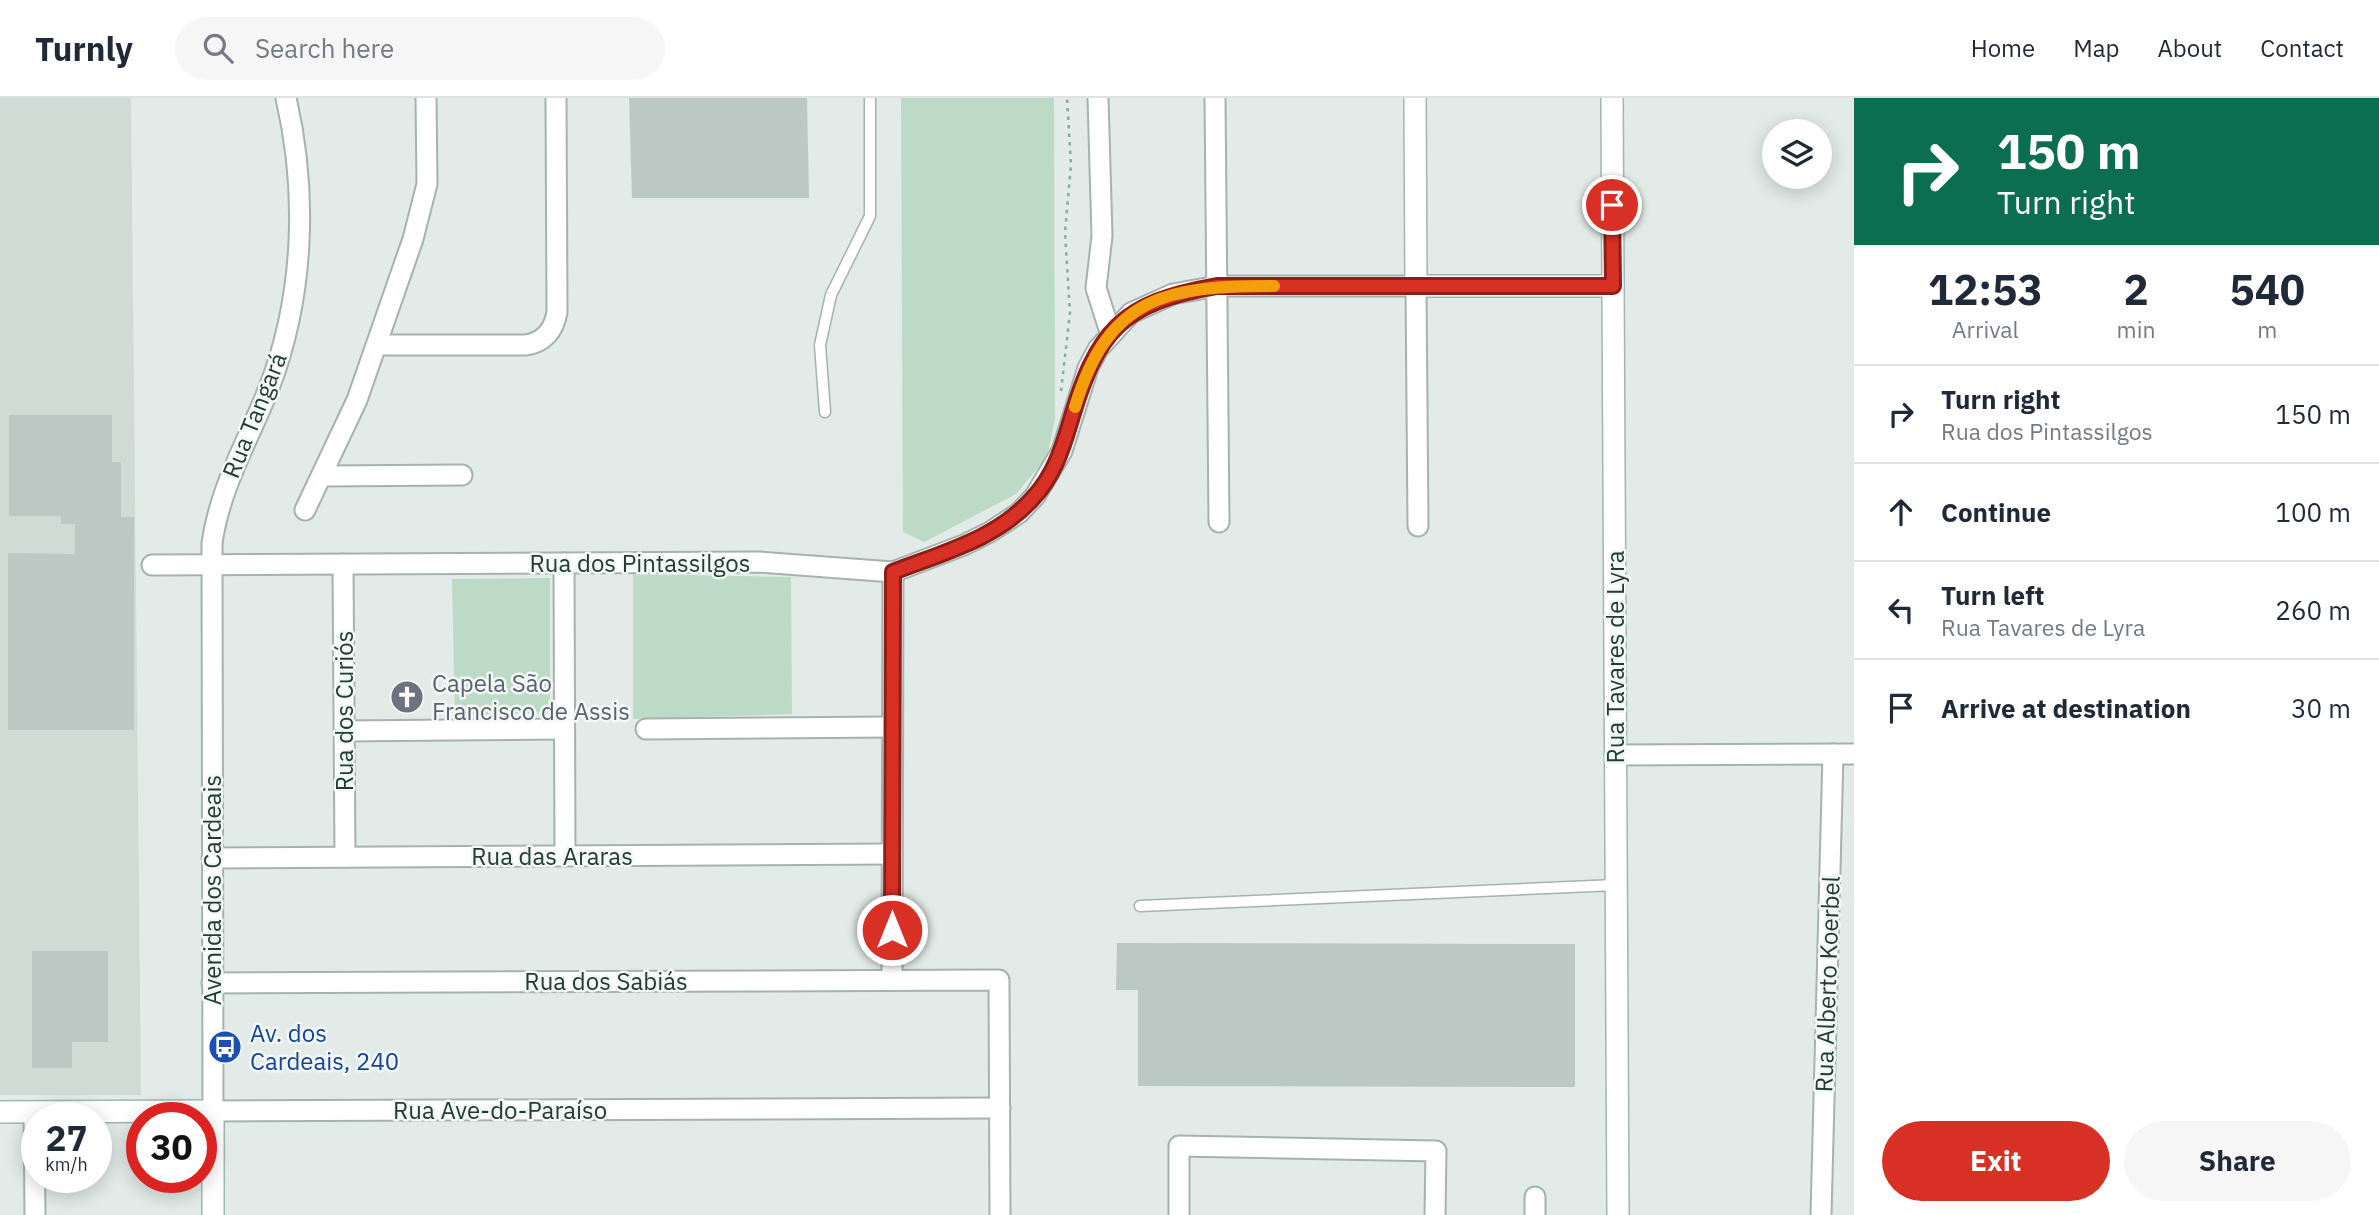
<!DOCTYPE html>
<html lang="en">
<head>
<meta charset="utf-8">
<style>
  :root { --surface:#fff; --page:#f6f6f7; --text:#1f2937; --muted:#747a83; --line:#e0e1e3; --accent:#d93025 }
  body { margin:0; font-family:"IBM Plex Sans",sans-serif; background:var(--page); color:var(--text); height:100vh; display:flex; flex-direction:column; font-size:26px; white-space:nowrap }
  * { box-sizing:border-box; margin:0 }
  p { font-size:23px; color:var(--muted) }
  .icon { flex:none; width:38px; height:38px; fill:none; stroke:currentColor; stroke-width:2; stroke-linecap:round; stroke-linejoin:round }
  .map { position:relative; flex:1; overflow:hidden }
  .sheet { display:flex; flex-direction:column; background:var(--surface); width:525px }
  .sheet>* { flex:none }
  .hud { background:#0b6e4f; color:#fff; overflow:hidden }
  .buttons { position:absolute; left:1762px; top:21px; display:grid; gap:14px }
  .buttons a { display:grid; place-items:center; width:70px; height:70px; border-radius:50%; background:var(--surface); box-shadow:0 4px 18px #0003; font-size:35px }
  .speed { position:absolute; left:21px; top:1004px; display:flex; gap:14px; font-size:35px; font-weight:700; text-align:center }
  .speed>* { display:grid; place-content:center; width:91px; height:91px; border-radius:50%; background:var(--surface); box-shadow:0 4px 18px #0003; line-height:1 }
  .speed small { font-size:18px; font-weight:400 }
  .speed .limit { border:10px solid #d22; background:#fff; color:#111 }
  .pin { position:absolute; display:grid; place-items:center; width:60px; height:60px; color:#fff; margin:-30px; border:4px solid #fff; border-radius:50%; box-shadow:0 2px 7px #0007 }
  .me { position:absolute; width:77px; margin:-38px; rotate:0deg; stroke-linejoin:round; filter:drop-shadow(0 0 5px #0008) }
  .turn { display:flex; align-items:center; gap:24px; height:147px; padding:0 28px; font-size:32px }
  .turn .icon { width:91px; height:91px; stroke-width:2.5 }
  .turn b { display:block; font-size:49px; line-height:60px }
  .eta { display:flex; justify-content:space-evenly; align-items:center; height:119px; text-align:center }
  .eta b { font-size:42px; font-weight:700; line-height:49px }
  .cta { display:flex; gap:14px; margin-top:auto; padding:14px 28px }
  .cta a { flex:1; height:80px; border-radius:42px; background:var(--accent); color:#fff; font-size:28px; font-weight:700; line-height:80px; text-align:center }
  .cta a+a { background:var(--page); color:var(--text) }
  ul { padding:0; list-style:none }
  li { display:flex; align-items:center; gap:21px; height:98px; padding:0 28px; border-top:2px solid var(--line) }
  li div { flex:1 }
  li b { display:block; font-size:26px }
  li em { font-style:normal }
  header { display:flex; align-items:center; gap:42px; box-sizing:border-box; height:98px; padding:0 35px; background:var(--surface); border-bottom:2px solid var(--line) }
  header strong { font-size:33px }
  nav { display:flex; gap:38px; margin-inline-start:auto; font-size:24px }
  .search { width:490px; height:63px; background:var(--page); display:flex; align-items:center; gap:18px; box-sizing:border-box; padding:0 24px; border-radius:38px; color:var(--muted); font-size:26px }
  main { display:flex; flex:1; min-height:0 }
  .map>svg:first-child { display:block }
  .built { fill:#d0dbd6 }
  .green { fill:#bddac6 }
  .building { fill:#bbc8c3 }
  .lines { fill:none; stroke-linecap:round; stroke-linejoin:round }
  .lane-casing { stroke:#a5b3ae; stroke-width:13 }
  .street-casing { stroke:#a5b3ae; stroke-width:23 }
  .secondary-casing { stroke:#a2b6af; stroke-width:24 }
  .path { stroke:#85aca1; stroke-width:2.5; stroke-dasharray:3.5 5; stroke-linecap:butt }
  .lane { stroke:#fff; stroke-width:10 }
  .street { stroke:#fff; stroke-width:19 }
  .secondary { stroke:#fff; stroke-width:21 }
  .route-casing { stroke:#8d1f18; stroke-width:18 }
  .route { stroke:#d93025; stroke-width:12 }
  .slow { stroke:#f59e0b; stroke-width:12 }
  .labels { text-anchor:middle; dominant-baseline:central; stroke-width:5; stroke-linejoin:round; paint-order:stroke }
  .street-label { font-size:24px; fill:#243b35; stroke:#f2f8f5 }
  .worship-label { font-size:24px; fill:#5b616d; stroke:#f2f8f5; text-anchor:start }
  .transit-label { font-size:24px; fill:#164399; stroke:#f2f8f5; text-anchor:start }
</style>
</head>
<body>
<header>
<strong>Turnly</strong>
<div class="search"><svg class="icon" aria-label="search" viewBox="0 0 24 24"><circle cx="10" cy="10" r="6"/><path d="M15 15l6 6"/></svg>Search here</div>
<nav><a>Home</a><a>Map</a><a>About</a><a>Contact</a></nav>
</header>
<main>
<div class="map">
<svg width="1854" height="1117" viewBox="0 0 1854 1117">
  <rect width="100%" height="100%" fill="#e2ebe7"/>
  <path class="built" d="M0 0H131L141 997H0Z"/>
  <g class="green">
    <path d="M901 0H1054L1055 321 1047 359 1016 396 924 444 903 434Z"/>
    <path d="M633 476 791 479 792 616 633 621Z"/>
    <path d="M550 480V614L455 619 452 481Z"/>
  </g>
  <g class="building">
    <path d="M629 0H807L809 100H632Z"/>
    <path d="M9 317H112V364H121V419H134V632H8V455L75 456V426H61V418H9Z"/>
    <path d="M1117 845 1575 846V989L1138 988V892H1116Z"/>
    <path d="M32 853H108V944H72V970H32Z"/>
  </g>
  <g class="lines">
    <defs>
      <g id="lane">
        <path d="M825 314 820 247 831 197 870 118V0"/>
        <path d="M1140 808 1616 787"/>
      </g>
      <g id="street">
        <path d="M286 0C308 95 304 199 269 290 248 343 220 389 212 445L213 1013 1000 1010"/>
        <path d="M1098 0 1102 138 1096 190 1110 234"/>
        <path d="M1215 0 1219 424"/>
        <path d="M378 247H525C544 245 554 232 557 214L556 0"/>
        <path d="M324 378 462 377"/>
        <path d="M305 412 357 302 413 141 427 86 426 0"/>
        <path d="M564 465 565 758"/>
        <path d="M343 466 345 759"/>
        <path d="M152 467 759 464 893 474 964 447 990 434 1019 415 1035 398 1062 353 1088 270 1098 251 1131 215 1173 196 1217 188H1416L1418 428"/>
        <path d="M646 631 892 629"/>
        <path d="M344 633 564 631"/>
        <path d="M1615 657 1854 656"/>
        <path d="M212 760 892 756"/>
        <path d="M892 882 893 474"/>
        <path d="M212 885 999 882 1000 1117"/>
        <path d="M34 1014 35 1117"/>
        <path d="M1179 1117V1048L1436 1053 1435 1117"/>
        <path d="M1535 1117V1099"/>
        <path d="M1821 1117 1833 656"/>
      </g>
      <g id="secondary">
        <path d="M1415 0 1416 188H1613"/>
        <path d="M1612 0 1618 1117"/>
        <path d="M0 1014 213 1013V1117"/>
      </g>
    </defs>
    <use href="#lane" class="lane-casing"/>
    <use href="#street" class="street-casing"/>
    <use href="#secondary" class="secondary-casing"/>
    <path class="path" d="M1061 293 1070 215 1065 134 1071 67 1067 0"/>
    <use href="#lane" class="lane"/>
    <use href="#street" class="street"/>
    <use href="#secondary" class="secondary"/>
  </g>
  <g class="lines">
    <defs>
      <path id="route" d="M892 832 893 474C942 455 997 441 1033 400 1053 379 1062 352 1070 325 1097 233 1120 205 1217 188H1613L1612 107"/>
    </defs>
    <use href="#route" class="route-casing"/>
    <use href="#route" class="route"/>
    <path class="slow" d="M1075 309C1109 197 1167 188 1274 188"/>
  </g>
  <defs>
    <symbol id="church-disc" viewBox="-11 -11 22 22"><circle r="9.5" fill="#6b7280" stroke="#f2f8f5"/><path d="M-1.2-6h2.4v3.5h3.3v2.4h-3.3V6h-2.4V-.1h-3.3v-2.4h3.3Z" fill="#fff"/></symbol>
    <symbol id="bus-disc" viewBox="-11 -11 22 22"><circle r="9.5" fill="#1a4fb4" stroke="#f2f8f5"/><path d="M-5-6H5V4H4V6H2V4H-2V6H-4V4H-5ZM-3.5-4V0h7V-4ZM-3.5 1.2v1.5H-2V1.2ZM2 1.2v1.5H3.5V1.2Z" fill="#fff"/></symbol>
  </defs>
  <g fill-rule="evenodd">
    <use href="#church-disc" x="388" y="580" width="38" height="38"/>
    <use href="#bus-disc" x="206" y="930" width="38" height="38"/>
  </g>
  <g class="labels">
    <g class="street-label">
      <text transform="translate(254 317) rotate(-68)">Rua Tangará</text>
      <text x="640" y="465">Rua dos Pintassilgos</text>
      <text transform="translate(1615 559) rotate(-90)">Rua Tavares de Lyra</text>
      <text transform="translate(344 613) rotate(-90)">Rua dos Curiós</text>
      <text x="552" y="758">Rua das Araras</text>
      <text transform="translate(212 792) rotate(-90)">Avenida dos Cardeais</text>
      <text x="606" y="883">Rua dos Sabiás</text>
      <text transform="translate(1827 886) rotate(-88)">Rua Alberto Koerbel</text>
      <text x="500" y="1012">Rua Ave-do-Paraíso</text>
    </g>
    <g class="worship-label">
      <text x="432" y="585">Capela São<tspan x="432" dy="28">Francisco de Assis</tspan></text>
    </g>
    <g class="transit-label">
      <text x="250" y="935">Av. dos<tspan x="250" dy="28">Cardeais, 240</tspan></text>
    </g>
  </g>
</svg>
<div class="buttons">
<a><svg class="icon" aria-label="layers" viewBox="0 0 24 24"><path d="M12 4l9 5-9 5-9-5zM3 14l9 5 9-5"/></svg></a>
</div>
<div class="speed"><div>27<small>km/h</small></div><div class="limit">30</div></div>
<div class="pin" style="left:1612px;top:107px;background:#d93025"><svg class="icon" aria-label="arrive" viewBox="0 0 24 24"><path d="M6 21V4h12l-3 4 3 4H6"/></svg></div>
<svg class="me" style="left:892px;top:832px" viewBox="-20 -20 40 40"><circle r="17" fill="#d93025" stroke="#fff" stroke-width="3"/><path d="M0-11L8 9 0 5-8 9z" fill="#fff"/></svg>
</div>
<section class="sheet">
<div class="hud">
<div class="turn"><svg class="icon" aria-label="right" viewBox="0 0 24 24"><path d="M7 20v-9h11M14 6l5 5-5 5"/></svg><div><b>150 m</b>Turn right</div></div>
</div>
<div class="eta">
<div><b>12:53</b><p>Arrival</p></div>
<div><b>2</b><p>min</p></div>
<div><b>540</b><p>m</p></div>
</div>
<ul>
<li><svg class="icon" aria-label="right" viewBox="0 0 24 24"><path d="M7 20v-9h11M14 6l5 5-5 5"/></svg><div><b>Turn right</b><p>Rua dos Pintassilgos</p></div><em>150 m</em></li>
<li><svg class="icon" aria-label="ahead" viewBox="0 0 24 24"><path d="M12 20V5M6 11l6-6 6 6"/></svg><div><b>Continue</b></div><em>100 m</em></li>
<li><svg class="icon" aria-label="left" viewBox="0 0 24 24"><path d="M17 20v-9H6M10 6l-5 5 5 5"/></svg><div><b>Turn left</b><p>Rua Tavares de Lyra</p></div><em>260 m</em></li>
<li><svg class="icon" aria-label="arrive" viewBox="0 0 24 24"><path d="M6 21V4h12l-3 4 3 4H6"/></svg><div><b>Arrive at destination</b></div><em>30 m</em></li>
</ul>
<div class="cta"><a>Exit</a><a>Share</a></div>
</section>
</main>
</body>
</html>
